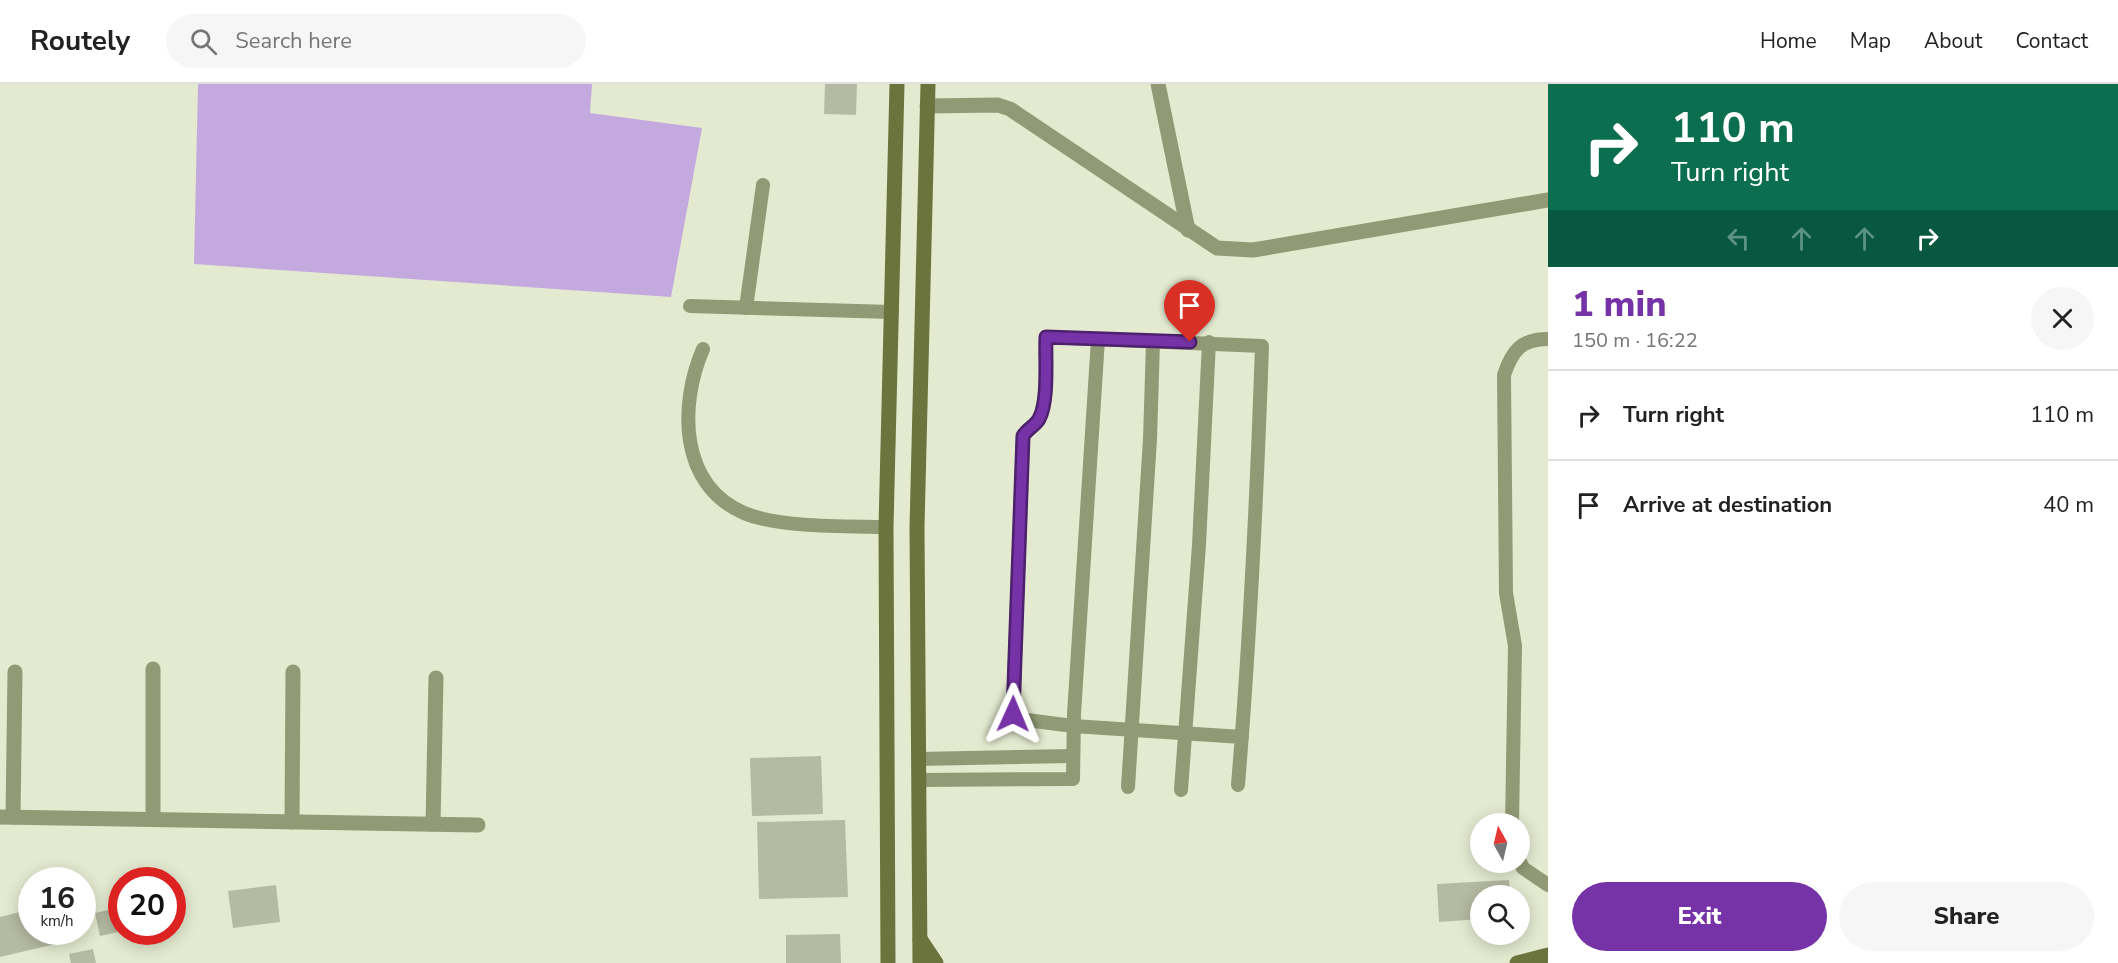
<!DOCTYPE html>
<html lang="en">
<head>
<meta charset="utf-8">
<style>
  :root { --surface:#fff; --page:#f6f6f6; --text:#222; --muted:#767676; --line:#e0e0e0; --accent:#7633a7 }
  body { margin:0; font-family:"Nunito Sans",sans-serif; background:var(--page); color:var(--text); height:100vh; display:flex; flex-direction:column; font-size:22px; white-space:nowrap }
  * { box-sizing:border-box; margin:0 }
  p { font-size:20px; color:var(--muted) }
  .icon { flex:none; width:33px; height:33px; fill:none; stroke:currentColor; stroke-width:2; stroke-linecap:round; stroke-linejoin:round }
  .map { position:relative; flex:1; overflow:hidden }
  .drawer { display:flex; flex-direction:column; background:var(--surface); width:570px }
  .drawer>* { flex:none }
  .top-card { background:#0b6e4f; color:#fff; overflow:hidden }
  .needle { width:39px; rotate:352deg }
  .buttons { position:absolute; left:1470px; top:729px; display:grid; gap:12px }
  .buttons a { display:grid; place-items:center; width:60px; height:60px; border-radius:50%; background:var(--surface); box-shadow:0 3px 15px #0003; font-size:30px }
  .speed { position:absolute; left:18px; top:783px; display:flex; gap:12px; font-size:30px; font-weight:700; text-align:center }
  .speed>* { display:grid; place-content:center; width:78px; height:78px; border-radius:50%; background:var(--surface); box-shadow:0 3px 15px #0003; line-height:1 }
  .speed small { font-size:15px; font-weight:400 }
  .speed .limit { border:9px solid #d22; background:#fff; color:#111 }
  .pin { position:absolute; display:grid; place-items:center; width:51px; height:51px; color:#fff; margin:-62px -26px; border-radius:50% 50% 50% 0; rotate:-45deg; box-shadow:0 0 6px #0007 }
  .pin .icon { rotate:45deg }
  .me { position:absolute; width:66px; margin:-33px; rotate:1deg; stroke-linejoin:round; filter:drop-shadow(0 0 4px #0008) }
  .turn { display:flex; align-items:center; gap:21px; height:126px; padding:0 24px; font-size:27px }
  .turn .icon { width:78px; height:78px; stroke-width:2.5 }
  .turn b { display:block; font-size:42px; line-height:51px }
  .lanes { display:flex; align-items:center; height:57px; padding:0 24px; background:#0003; justify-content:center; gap:30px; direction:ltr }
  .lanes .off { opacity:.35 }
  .round { display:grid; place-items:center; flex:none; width:63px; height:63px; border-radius:32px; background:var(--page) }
  .headline { display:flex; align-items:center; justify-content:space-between; height:102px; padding:0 24px }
  h1 { font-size:36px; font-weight:800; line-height:45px; color:var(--accent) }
  .button { display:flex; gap:12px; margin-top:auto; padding:12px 24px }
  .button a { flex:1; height:69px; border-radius:36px; background:var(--accent); color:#fff; font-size:24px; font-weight:800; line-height:69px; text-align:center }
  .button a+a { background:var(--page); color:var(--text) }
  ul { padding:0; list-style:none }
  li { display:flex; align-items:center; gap:18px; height:90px; padding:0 24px; border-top:2px solid var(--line) }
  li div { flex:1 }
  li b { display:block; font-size:22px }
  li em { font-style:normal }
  header { display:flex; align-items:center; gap:36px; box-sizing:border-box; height:84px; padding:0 30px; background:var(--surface); border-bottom:2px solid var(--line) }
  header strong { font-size:28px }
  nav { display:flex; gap:33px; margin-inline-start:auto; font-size:21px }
  .search { width:420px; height:54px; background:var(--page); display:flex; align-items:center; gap:15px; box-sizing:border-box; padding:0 21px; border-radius:33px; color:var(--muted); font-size:22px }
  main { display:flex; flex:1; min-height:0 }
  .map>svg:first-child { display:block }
  .green { fill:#c4a9df }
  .building { fill:#b5baa2 }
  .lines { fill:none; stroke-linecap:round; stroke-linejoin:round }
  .lane { stroke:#929a75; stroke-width:14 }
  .street { stroke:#929a75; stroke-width:15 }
  .secondary { stroke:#6b743c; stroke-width:15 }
  .route-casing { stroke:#4d216d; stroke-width:15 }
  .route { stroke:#7633a7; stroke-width:10 }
</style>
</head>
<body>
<header>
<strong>Routely</strong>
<div class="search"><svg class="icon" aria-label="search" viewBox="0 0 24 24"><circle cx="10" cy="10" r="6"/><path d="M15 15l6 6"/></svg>Search here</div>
<nav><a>Home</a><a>Map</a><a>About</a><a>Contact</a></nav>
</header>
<main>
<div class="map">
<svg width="1548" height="879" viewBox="0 0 1548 879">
  <rect width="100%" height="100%" fill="#e4ead0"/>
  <path class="green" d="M198 0H592L590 29 702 44 671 213 194 180Z"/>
  <g class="building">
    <path d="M825 0H857L856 31 824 30Z"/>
    <path d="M821 672 823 730 752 732 750 674Z"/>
    <path d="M845 736 848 813 759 815 757 738Z"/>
    <path d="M1509 796 1510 812H1480V835L1439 838 1437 800Z"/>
    <path d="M276 801 280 838 233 844 228 807Z"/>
    <path d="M121 823 122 847 100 852 95 829Z"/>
    <path d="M32 825V848H76L77 855 0 873V833Z"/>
    <path d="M840 850 841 879H786V851Z"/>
    <path d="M93 865 96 879H71L69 870Z"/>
  </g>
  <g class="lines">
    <g class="lane">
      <path d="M690 222 892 228"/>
      <path d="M746 224 763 101"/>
      <path d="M703 265C679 321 679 401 744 429 781 444 845 442 886 443"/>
      <path d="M919 675 1073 672"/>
      <path d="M919 696 1073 695 1074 630 1098 255"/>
      <path d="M1238 701C1250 555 1257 408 1262 262L1046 253C1045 275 1049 317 1039 335 1035 342 1027 345 1023 353L1013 630 1019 635 1073 642 1242 653"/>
      <path d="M1128 703 1150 355 1153 258"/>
      <path d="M1181 706 1199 461 1209 258"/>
      <path d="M1512 740 1515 562 1506 509 1504 291C1512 267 1521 255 1548 255"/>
      <path d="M1520 778 1523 784 1548 801"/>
    </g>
    <g class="street">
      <path d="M1158 0 1188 146"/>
      <path d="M927 22 998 21 1010 25 1217 164 1253 166 1548 116"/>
      <path d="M153 585V735"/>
      <path d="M0 733 478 741"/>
      <path d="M13 733 15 588"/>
      <path d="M292 738 293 588"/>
      <path d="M433 740 436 594"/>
    </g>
    <g class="secondary">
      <path d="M920 855 936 879"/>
      <path d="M888 879 886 443 897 0"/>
      <path d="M920 879 917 443 928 0"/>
      <path d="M1517 879 1548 871"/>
    </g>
  </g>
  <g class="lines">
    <defs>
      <path id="route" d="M1013 630 1023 352C1027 345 1035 342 1039 335 1049 317 1045 274 1046 253L1190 258"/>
    </defs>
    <use href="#route" class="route-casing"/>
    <use href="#route" class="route"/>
  </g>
</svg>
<div class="buttons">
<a><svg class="needle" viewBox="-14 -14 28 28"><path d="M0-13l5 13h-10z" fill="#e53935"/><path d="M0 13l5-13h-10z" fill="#767676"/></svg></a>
<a><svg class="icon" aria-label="search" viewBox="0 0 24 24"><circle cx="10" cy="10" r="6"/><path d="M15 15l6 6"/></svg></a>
</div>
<div class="speed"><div>16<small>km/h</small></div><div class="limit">20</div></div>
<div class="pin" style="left:1190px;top:258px;background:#d93025"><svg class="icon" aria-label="arrive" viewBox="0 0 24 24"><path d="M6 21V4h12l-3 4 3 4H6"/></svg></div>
<svg class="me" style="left:1013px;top:630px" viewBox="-20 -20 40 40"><path d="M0-17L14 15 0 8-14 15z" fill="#7633a7" stroke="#fff" stroke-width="4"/></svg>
</div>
<section class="drawer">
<div class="top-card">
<div class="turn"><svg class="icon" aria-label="right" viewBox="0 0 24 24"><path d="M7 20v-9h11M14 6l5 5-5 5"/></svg><div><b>110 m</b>Turn right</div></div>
<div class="lanes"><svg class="icon off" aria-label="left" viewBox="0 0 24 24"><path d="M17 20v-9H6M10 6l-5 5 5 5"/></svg><svg class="icon off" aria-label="ahead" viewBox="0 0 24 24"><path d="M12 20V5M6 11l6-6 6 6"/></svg><svg class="icon off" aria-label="ahead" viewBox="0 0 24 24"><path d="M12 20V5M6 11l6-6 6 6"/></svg><svg class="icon" aria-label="right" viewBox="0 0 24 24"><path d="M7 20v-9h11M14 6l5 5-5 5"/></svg></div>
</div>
<div class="headline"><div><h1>1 min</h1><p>150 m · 16:22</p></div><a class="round"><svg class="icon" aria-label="close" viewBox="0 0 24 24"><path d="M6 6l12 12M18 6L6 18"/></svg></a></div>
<ul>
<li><svg class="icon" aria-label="right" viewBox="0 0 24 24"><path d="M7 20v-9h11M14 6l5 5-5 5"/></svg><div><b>Turn right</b></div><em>110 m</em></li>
<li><svg class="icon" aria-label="arrive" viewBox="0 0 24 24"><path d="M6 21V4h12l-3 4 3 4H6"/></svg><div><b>Arrive at destination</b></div><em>40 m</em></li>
</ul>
<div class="button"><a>Exit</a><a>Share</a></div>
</section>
</main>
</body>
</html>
